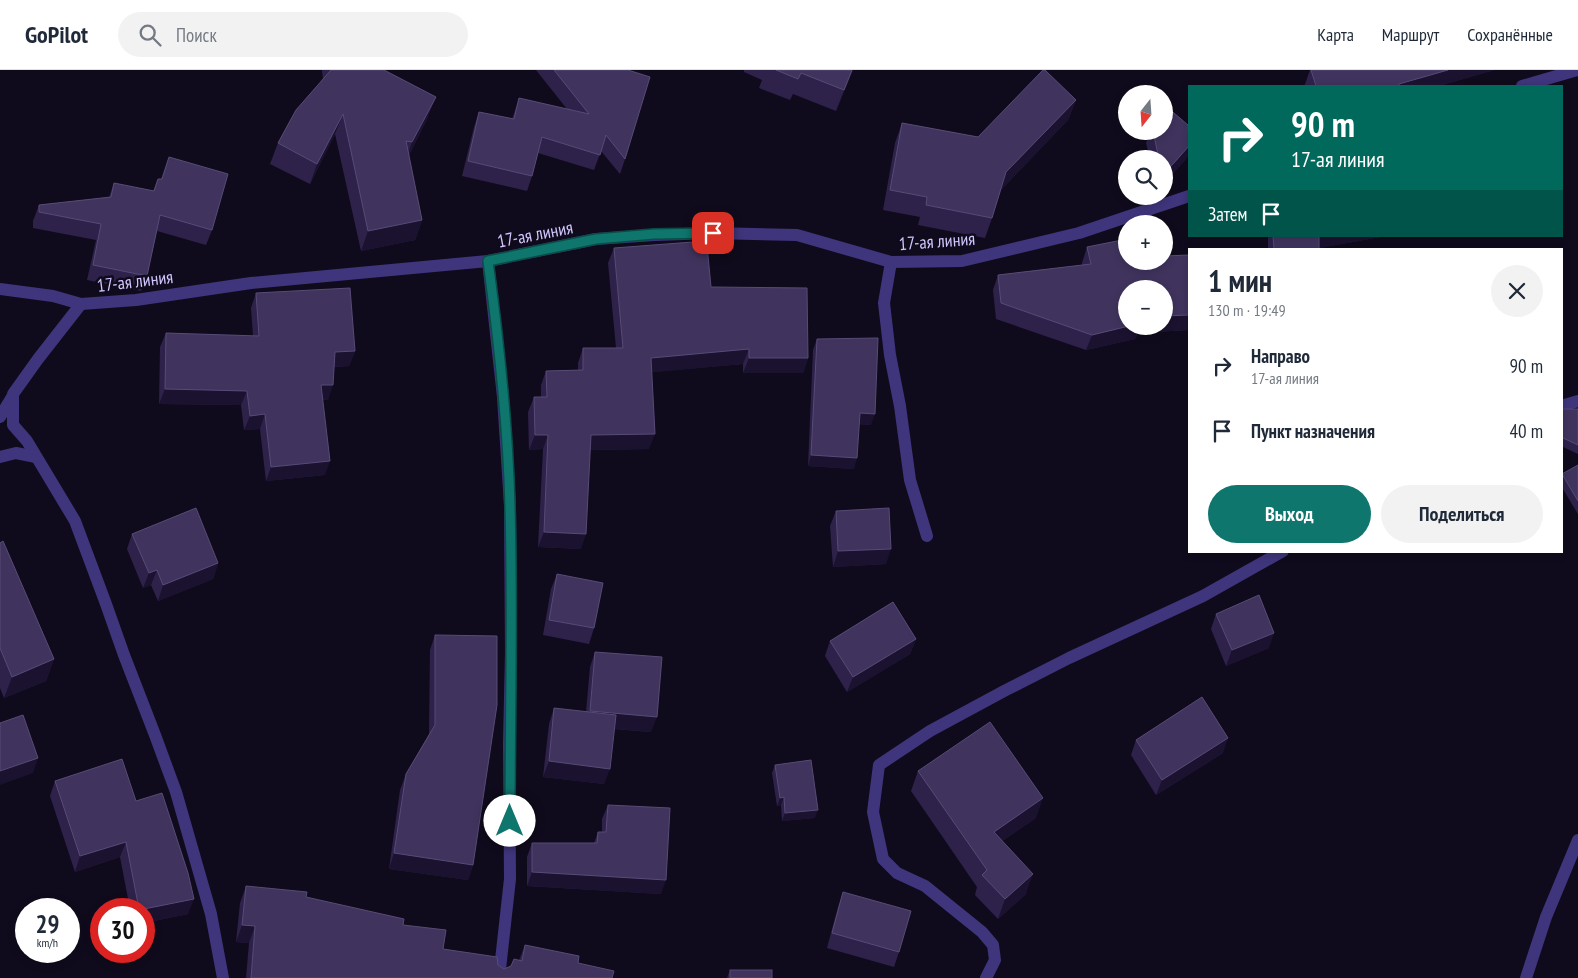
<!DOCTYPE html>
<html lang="ru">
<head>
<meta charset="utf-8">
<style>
  :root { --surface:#fff; --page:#f2f2f3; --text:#1f2937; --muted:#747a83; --line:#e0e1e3; --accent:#0f766e }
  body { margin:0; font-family:"PT Sans Narrow",sans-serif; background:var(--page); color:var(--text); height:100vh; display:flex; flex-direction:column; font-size:19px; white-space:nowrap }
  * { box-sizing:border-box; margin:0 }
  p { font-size:16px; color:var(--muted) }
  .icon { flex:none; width:28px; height:28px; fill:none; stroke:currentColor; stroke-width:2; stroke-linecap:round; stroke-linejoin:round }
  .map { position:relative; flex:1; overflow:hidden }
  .sheet { position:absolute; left:1188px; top:178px; width:375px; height:305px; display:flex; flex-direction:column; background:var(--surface); border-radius:0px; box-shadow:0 2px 8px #0003 }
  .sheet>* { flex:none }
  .banner { position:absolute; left:1188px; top:15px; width:375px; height:152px; border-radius:0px; box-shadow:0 2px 8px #0003; background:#00695c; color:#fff; overflow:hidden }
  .needle { width:32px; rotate:197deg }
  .controls { position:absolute; left:1118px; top:15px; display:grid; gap:10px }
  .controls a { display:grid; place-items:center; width:55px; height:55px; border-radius:50%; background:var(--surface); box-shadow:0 2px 8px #0003; font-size:25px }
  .speed { position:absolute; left:15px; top:828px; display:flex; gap:10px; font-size:25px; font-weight:700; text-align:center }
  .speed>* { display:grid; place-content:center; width:65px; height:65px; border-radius:50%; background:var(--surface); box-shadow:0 2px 8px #0003; line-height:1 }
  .speed small { font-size:12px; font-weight:400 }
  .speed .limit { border:8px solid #d22; background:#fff; color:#111 }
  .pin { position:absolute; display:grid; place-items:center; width:42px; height:42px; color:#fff; margin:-21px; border-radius:10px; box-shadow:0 2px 8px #0006 }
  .me { position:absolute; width:55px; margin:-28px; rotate:0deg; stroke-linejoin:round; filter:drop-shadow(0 0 4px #0008) }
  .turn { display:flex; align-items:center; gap:18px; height:105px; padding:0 20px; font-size:22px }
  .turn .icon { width:65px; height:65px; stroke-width:2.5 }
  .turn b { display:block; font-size:35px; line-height:42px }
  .then { display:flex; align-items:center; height:48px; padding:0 20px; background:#0003; gap:10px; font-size:19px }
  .round { display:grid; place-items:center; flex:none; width:52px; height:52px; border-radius:26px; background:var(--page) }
  .head { display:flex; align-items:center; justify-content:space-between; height:85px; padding:0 20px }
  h1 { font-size:30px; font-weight:700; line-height:38px }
  .primary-button { display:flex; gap:10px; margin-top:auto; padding:10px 20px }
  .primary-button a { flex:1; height:58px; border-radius:30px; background:var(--accent); color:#fff; font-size:20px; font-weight:700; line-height:58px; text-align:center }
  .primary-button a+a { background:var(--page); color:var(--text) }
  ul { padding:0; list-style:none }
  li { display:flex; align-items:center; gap:15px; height:65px; padding:0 20px }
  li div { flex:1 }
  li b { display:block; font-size:19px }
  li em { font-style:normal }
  header { display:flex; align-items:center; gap:30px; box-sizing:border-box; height:70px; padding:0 25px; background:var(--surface); border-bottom:1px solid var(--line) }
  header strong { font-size:24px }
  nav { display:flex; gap:28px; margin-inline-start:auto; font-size:18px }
  .search { width:350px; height:45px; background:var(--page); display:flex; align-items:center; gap:12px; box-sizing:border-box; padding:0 18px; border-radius:28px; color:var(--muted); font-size:19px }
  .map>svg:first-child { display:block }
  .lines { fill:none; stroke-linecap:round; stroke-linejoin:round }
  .minor { stroke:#3f357c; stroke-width:12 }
  .wall { fill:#2e224b }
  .shaded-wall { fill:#1b1230 }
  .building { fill:#40345e; stroke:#574b77 }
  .route-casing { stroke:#0a4d48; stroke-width:12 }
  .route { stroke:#0f766e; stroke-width:9 }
  .labels { text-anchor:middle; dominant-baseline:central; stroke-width:5; stroke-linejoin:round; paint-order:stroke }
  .street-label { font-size:18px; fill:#d2c6ff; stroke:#100b1c }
</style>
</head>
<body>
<header>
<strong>GoPilot</strong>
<div class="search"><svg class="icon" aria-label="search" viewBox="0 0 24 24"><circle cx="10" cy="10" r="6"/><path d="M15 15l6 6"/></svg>Поиск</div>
<nav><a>Карта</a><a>Маршрут</a><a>Сохранённые</a></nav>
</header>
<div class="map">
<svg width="1578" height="908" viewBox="0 0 1578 908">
  <rect width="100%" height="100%" fill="#100b1c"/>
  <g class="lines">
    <g class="minor">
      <path d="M1522 16 1577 0"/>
      <path d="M488 191 503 327 510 435 511 583 509 674 510 809 499 908"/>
      <path d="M891 192 884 233 890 285 900 336 910 410 927 466"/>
      <path d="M0 219 53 226 81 234 136 230 251 213 488 191 596 169 654 165 713 163 797 165 891 192 962 191 1079 163 1189 126"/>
      <path d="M81 234 38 289 13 324V355L27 371 75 451 106 534 124 585 155 665 176 722 211 844 223 908"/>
      <path d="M1561 336 1578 331"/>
      <path d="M0 347 12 327"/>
      <path d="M0 387 16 383 36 387"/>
      <path d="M986 908 995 890 993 875 982 862 925 816 897 803 883 789 873 742 879 695 930 661 1006 620 1069 588 1203 526 1283 481"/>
      <path d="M1526 908 1546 847 1578 770"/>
    </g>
  </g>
  <g class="wall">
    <path d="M322 0H384L428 47 409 85 422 150 415 170 361 181 335 64 310 114 270 94 278 73 323 9 322 1Z"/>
    <path d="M536 0H628L625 89 620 104 601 81 594 100 538 83 532 106 527 121 462 106 474 57 479 42 512 49 519 28 567 39Z"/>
    <path d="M744 0H853L836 41 793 24 790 30 759 18 762 10 744 2Z"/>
    <path d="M1310 0H1494L1439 16H1305V14Z"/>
    <path d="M1076 30 1068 50 1001 120 992 148 985 168 918 155 920 147 883 140 895 73 902 53 978 67Z"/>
    <path d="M1189 57V82L1187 88 1164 113V89H1150L1146 73 1150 61H1164Z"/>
    <path d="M169 87 212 160 206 175 157 161 147 206 141 221 87 210 96 170 33 158V151L39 135 109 127 114 113 153 121 158 109H161Z"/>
    <path d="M1268 166H1386L1319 178V179H1268Z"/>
    <path d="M1087 177 1126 188 1189 185V260L1138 263 1135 269 1086 280 996 249 993 220 998 205 1082 195V193Z"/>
    <path d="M614 178 711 217 808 288 803 303H743V294L652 302 649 379 590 380 581 479 538 477 543 379 529 380 528 342 534 327H541V315L546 301 578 300V293L583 278H616L608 193Z"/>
    <path d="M256 223 355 281 349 296 334 297 328 330H323L325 405 266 411 260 359 244 360 241 335 159 334 160 277 166 263 253 266 251 238Z"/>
    <path d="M817 269 871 355 859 354 854 399 808 396 813 280Z"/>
    <path d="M1561 339H1578V384L1561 376Z"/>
    <path d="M1578 395V444L1561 416V407L1562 404Z"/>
    <path d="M836 441 886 494 833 497 830 456Z"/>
    <path d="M132 464 218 493 213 509 158 531 151 515 143 518 127 479Z"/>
    <path d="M0 473 54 589 46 611 4 628 0 618Z"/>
    <path d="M557 504 594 558 589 574 543 565 551 519Z"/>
    <path d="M1216 544 1269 578 1226 596 1211 559Z"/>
    <path d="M435 565 473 795 468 810 389 799 400 720 406 704 429 664 430 580Z"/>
    <path d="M916 569 910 584 847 622 825 586 830 571Z"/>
    <path d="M595 582 651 662 614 659 604 714 543 707 549 654 554 638 586 642 590 597Z"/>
    <path d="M1136 670 1223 683 1156 725 1131 685Z"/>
    <path d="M775 695 815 748 782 751 781 735 777 736 772 703Z"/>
    <path d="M918 701 1036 748 1002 771 1026 824 998 849 975 825 977 817 911 721Z"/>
    <path d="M55 711 136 731 188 844 144 853V839H130L120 787 75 802 50 726Z"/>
    <path d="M608 735 661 824 527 816V787L532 773H594L598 762H602V749Z"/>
    <path d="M246 816 306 827 403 855 443 879 498 895 504 899 511 896 519 890 525 875 578 893 612 908H246L249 873 236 872 240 833Z"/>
    <path d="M843 822 899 882 894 897 827 878 838 837Z"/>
    <path d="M730 900 772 908H727Z"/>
  </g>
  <g class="shaded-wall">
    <path d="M852 0H853L836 41 844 20Z"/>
    <path d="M1448 0H1494L1439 16H1398L1399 14Z"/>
    <path d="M436 27 428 47 405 92 412 72Z"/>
    <path d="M1076 30 1068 50 999 122 1006 102Z"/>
    <path d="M343 44 335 64 310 114 317 94Z"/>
    <path d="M1189 76V82L1187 88 1164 113V104Z"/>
    <path d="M422 150 415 170 361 181 368 161Z"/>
    <path d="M1318 166H1386L1315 179Z"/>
    <path d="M1189 245V260L1138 263 1135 269 1086 280 1092 265 1129 256H1164V246Z"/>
    <path d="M749 279 743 294 646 303 651 288Z"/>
    <path d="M355 281 349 296 329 297 335 282Z"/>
    <path d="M749 288H808L803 303H743Z"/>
    <path d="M321 315H333L328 330 316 329Z"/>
    <path d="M165 319 247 321 241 335 159 334Z"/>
    <path d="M860 343 875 344 871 355 856 354Z"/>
    <path d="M265 344 260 359 244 360 250 346Z"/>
    <path d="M655 364 649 379 585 380 591 365Z"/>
    <path d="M535 365H548L543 379 529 380Z"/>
    <path d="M811 385 857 388 854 399 808 396Z"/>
    <path d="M330 391 325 405 266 411 271 397Z"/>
    <path d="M544 462 586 464 581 479 538 477Z"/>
    <path d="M891 479 886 494 833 497 838 481Z"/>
    <path d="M218 493 213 509 158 531 163 515Z"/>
    <path d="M157 500 151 515 143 518 149 503Z"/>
    <path d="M1274 563 1269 578 1226 596 1232 580Z"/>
    <path d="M916 569 910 584 847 622 853 607Z"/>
    <path d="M54 589 46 611 4 628 12 607Z"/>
    <path d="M590 641 657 647 651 662 585 656Z"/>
    <path d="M1228 668 1223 683 1156 725 1162 710Z"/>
    <path d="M38 688 33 703 0 715V701Z"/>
    <path d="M549 691 610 699 604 714 543 707Z"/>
    <path d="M784 727 781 735 777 736 780 728Z"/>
    <path d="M1043 728 1036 748 987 781 994 762Z"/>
    <path d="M818 740 815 748 782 751 785 743Z"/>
    <path d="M126 772 120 787 75 802 80 786Z"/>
    <path d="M394 783 473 795 468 810 389 799Z"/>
    <path d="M532 802 666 810 661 824 527 816Z"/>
    <path d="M1033 804 1026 824 998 849 1005 829Z"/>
    <path d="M194 829 188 844 144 853V839Z"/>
    <path d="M242 855 255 856 249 873 236 872Z"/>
  </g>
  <g class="building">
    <path d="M331 0H384L436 27 412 72 406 71 422 150 368 161 343 44 317 94 278 73 296 40Z"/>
    <path d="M554 0H628L650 7 625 89 606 65 600 85 542 67 532 106 468 91 479 42 514 49 519 28 589 44Z"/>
    <path d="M776 0H852L844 20 801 3 798 9Z"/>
    <path d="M1043 0H1045L1076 30 1006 102 992 148 926 135 927 127 890 120 902 53 978 67Z"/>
    <path d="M1311 0H1448L1399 14V16H1316Z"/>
    <path d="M1167 37 1188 55 1189 76 1164 104V89H1159L1153 61H1164V41Z"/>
    <path d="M169 87 228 104 212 160 160 145 147 206 93 195 101 154 39 142V135L111 127 114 113 154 121 158 109H162Z"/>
    <path d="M1273 166H1319V179H1274Z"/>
    <path d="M1122 170 1126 188V191H1164V186L1189 185V245L1164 246V219H1126V256H1129L1092 265 1001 233 998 205 1091 194 1087 177Z"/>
    <path d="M706 171V175H707L711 217 807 218 808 288H749V279L651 288 655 364 591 365 586 464 544 462 548 365H535L534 327H547L546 301 583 300V278H623L614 178Z"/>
    <path d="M350 218 355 281 335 282 333 315H321L330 391 271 397 265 344 250 346 247 321 165 319 166 263 259 266 256 223Z"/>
    <path d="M878 268 875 344 860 343 857 388 811 385 817 269Z"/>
    <path d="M1561 339H1578V375L1561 367Z"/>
    <path d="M1578 395V431L1562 404Z"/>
    <path d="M196 438 218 493 163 515 157 500 149 503 132 464Z"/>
    <path d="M889 438 891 479 838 481 836 441Z"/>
    <path d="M3 471 54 589 12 607 0 578V473Z"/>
    <path d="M557 504 603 513 594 558 549 550Z"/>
    <path d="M1259 525 1274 563 1232 580 1216 544Z"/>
    <path d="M893 532 916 569 853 607 830 571Z"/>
    <path d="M435 565 497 566V635L473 795 394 783 406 704 435 655Z"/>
    <path d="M595 582 662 587 657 647 590 641Z"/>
    <path d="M1202 627 1228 668 1162 710 1136 670Z"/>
    <path d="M554 638 616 645 610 699 549 691Z"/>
    <path d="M23 645 38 688 0 701V653Z"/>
    <path d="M990 652 1043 728 994 762 1033 804 1005 829 982 805 987 800 918 701Z"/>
    <path d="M122 689 136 731 162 723 188 803 194 829 144 839H139L126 772 80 786 55 711Z"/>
    <path d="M811 690 818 740 785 743 784 727 780 728 775 695Z"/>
    <path d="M608 735 670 738 666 810 532 802V773H597L598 762H606Z"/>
    <path d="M246 816 307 822 306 827 404 849 403 855 446 860 443 879 497 887 498 895 504 899 511 896 514 889 522 891 525 875 579 886 578 893 614 901 612 908H251L255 856 242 855Z"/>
    <path d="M843 822 911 841 899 882 832 863Z"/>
    <rect x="730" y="900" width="42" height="8"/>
  </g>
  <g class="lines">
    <defs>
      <path id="route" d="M510 751C510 646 513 541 510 437 508 355 499 272 488 191L596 169 654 164 713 163"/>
    </defs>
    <use href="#route" class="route-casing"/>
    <use href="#route" class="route"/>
  </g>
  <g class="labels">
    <g class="street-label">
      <text transform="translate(535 164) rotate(-11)">17-ая линия</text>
      <text transform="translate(937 171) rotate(-4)">17-ая линия</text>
      <text transform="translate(135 211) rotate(-7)">17-ая линия</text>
    </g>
  </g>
</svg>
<div class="controls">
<a><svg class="needle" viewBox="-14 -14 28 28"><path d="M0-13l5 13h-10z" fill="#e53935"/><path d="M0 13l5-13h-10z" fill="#747a83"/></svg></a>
<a><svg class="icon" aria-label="search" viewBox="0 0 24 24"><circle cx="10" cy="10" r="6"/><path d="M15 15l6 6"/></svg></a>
<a>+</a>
<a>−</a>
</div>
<div class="speed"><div>29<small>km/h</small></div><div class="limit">30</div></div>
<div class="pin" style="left:713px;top:163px;background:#d93025"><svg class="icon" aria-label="arrive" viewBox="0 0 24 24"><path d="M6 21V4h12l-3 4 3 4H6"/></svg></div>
<svg class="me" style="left:510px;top:751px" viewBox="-20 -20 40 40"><circle r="19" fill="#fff"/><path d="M0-13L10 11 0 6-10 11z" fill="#0f766e"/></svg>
<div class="banner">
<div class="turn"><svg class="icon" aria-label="right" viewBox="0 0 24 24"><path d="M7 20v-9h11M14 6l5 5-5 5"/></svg><div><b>90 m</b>17-ая линия</div></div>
<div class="then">Затем<svg class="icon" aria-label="arrive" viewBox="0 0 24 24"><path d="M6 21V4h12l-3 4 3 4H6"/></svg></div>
</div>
<section class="sheet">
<div class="head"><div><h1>1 мин</h1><p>130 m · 19:49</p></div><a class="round"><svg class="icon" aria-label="close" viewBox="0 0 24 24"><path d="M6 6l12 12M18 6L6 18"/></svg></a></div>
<ul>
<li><svg class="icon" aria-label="right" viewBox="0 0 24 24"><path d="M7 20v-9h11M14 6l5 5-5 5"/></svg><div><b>Направо</b><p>17-ая линия</p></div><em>90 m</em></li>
<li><svg class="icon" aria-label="arrive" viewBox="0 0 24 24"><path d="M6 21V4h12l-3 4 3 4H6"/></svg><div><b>Пункт назначения</b></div><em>40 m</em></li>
</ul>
<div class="primary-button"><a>Выход</a><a>Поделиться</a></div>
</section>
</div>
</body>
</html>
